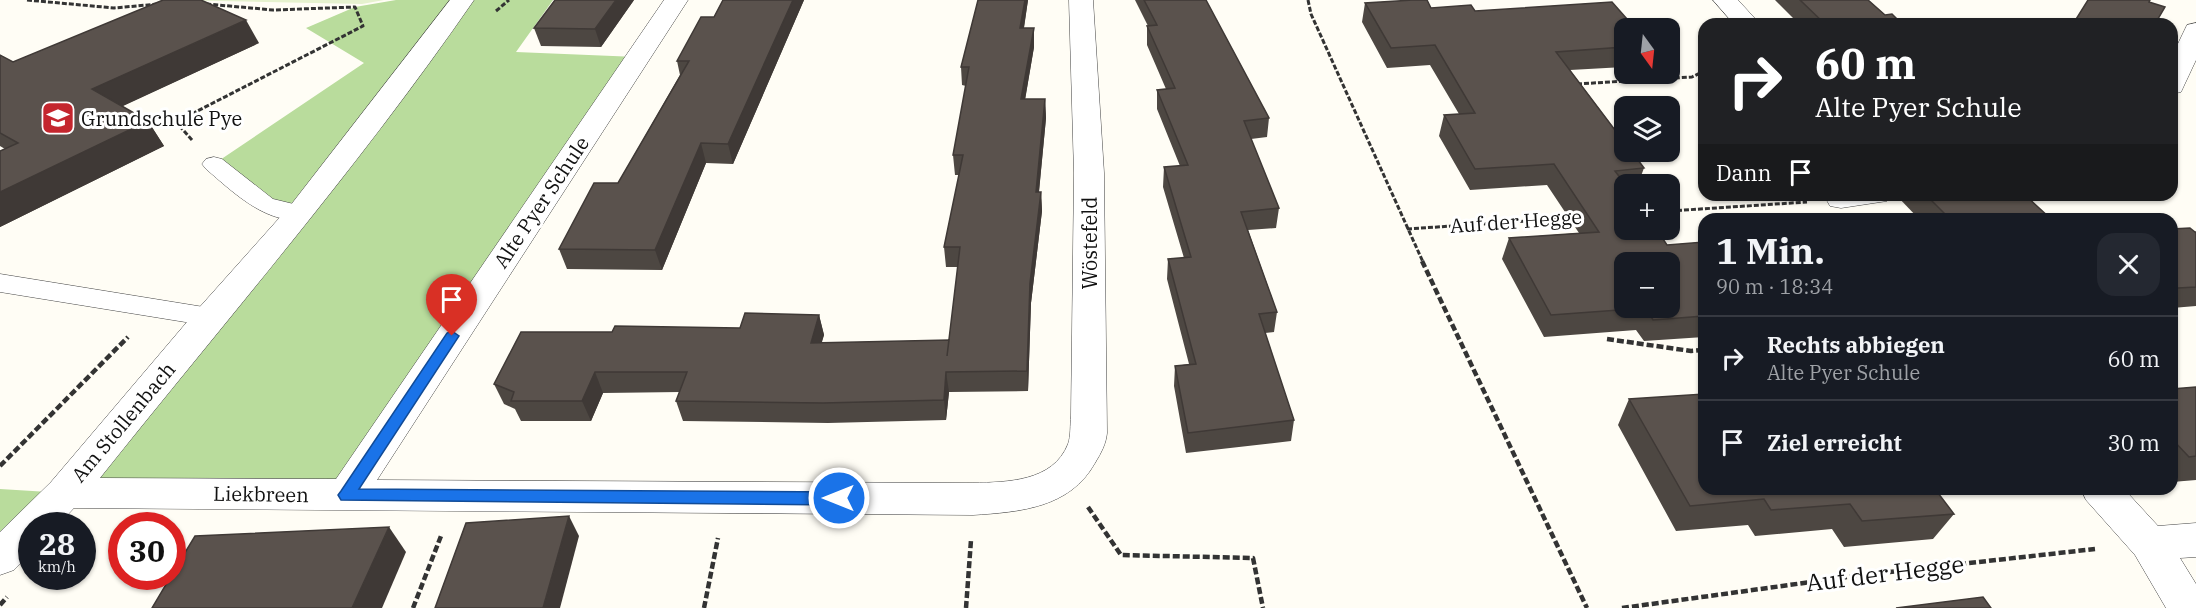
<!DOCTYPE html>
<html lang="de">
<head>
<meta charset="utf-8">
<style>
  :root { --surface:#171b24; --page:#242831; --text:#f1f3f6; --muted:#9ea1a6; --line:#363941 }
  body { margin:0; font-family:"IBM Plex Serif",serif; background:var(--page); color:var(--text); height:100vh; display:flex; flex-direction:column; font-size:22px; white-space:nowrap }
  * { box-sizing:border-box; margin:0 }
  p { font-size:20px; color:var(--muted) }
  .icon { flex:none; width:33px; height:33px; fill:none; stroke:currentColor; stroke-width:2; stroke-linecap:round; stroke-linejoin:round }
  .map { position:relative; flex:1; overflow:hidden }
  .sheet { position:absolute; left:1698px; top:213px; width:480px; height:282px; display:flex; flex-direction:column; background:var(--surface); border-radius:18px; box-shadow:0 2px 4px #0004 }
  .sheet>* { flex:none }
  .guide { position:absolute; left:1698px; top:18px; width:480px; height:183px; border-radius:18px; box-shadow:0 2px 4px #0004; background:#202124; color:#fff; overflow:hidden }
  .needle { width:39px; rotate:165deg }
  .tools { position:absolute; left:1614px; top:18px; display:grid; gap:12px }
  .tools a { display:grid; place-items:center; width:66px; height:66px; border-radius:12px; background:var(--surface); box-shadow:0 2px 4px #0004; font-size:30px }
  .speed { position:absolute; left:18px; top:512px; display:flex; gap:12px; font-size:30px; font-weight:700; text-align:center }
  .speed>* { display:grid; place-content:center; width:78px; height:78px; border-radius:50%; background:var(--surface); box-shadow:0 2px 4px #0004; line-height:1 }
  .speed small { font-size:15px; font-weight:400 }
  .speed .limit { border:9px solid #d22; background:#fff; color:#111 }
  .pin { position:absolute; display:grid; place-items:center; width:51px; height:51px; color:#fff; margin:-62px -26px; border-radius:50% 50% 50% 0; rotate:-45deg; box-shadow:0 0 6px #0007 }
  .pin .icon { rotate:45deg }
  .me { position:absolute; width:66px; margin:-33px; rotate:270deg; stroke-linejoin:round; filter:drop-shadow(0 0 4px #0008) }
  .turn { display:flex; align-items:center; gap:21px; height:126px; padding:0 18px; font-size:27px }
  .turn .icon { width:78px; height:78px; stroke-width:2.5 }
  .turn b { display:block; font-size:42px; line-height:51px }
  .then { display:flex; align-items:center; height:57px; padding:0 18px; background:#0003; gap:12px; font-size:22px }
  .round { display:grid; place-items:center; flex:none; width:63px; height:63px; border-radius:18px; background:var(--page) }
  .head { display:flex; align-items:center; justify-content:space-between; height:102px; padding:0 18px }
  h1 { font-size:36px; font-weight:700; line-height:45px }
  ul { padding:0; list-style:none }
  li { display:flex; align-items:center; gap:18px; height:84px; padding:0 18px; border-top:2px solid var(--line) }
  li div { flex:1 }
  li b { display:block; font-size:22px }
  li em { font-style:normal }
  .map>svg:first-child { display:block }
  .forest { fill:#b9dc9c }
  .pitch { fill:#e6f2cf }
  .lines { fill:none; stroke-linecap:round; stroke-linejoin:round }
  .lane-casing { stroke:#444; stroke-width:1 }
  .street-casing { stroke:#444; stroke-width:1 }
  .path-far1 { stroke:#333; stroke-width:3; stroke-dasharray:5 2; stroke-linecap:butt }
  .path { stroke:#333; stroke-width:4.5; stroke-dasharray:7 3; stroke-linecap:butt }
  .lane { fill:#fff; fill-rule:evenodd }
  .street { fill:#fff; fill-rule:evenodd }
  .wall { fill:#4d4742 }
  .shaded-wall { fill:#3f3936 }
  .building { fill:#5a524d; stroke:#3f3936; stroke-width:1.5; fill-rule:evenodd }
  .route { fill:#1a73e8; stroke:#114b97; stroke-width:1.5 }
  .labels { text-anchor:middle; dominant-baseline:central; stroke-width:6; stroke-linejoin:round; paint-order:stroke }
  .poi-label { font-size:20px; fill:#111; stroke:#fff; text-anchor:start }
  .street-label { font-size:20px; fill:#111; stroke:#fff }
  .near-street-label { font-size:24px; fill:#111; stroke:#fff }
</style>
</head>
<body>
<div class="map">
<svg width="2196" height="608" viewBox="0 0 2196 608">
  <rect width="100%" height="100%" fill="#fffdf5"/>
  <path class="forest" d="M396 0H553L516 52 637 57 346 495 65 493 0 558V489L65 493 301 214 265 205 214 164 364 63 306 28 355 7Z"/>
  <path class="pitch" d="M167 0H384L362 4Z"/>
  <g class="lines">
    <defs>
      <g id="lane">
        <path d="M214 157 222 159 273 199 310 208 313 213 310 218C270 229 233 192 206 169L202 164 206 159Z"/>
        <path d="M0 274 210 308 220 310 224 317 220 324 210 326 0 292Z"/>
      </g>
      <g id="street">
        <path d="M450 0H474C359 167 226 320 100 478L336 479 664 0H688L377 480 973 483C1007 482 1053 482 1068 444 1071 436 1070 425 1071 416L1074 173 1069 0H1093L1104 173 1107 433C1106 444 1101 453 1095 463 1070 508 1020 512 973 515L74 508 58 525H32V552L14 570 0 575V532L51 482 198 309 290 206Z"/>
        <path d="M1713 0H1738L1760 24H1734Z"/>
        <path d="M2196 23V60L2181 92 2172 94V56L2187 25Z"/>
        <path d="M1829 195H1891L1887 201 1841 208 1830 206 1826 199Z"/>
        <path d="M2081 489H2124L2158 526 2196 523V557L2180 558 2196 584V608H2166L2135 555 2086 500Z"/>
      </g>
    </defs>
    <use href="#lane" class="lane-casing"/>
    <use href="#street" class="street-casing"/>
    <g class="path-far1">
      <path d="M27 0 114 8 158 4"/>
      <path d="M1308 0 1311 14 1423 262"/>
      <path d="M496 11 509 0"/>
      <path d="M1577 84 1692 77 1704 71"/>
      <path d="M192 140 176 122 363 26 355 7 273 10 207 4"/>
      <path d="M1670 211 1807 202"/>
      <path d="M1407 229 1573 218"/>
    </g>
    <g class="path">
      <path d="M1422 261 1587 608"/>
      <path d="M1607 339 1691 351 1704 350"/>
      <path d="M0 466 128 337"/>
      <path d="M1088 507 1121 555 1253 558 1263 608"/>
      <path d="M0 605 7 597"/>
      <path d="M413 608 441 536"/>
      <path d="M704 608 718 538"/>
      <path d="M966 608 971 540"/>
      <path d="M1622 608 1862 575 2095 549"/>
    </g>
    <use href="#lane" class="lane"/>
    <use href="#street" class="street"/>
  </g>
  <g class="wall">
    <path d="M634 0 601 47 541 46 534 28Z"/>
    <path d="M723 0H804L733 164 706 163 662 270 567 269 559 249 618 183 680 75 677 61 714 17Z"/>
    <path d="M978 0H1028L1024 28H1034V47L1025 99H1045L1046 118 1039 192H1041L1042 211 1031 303 1028 391 949 392 946 420 828 423 683 421 676 401 680 392 603 393 591 421H521L515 409 504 404 494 384 612 332 740 328 819 315 824 335 821 343H949L958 267H946L944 247 959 175H955L953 155 966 86 962 85 961 67Z"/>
    <path d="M1135 0H1206L1269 118 1267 137 1251 139 1279 208 1276 228 1248 230 1277 312 1274 332 1265 333 1294 420 1291 441 1186 453 1174 386 1175 366 1189 364 1167 279 1168 259 1184 258 1163 187 1164 167 1180 166 1157 109V90L1166 89 1147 45V26H1148Z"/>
    <path d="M1775 0H1868L1885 15 1902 24H1799Z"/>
    <path d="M1365 3 1475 11 1624 28V67L1570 70 1644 168 1638 184H1624L1667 245 1704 242V337L1644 341 1636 330 1544 337 1502 259 1509 238 1579 233 1547 185 1470 190 1439 136 1444 115 1459 114 1430 65 1387 68 1362 22Z"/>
    <path d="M259 43 122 106 148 121 164 146 0 227V151L5 149 0 146V55L13 62Z"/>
    <path d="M1896 195H2025L2051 219H1919Z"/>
    <path d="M2172 229 2196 232V306L2172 308Z"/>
    <path d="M2196 387V480L2172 482V389Z"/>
    <path d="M1629 399 1704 489 1954 514 1933 539 1844 547 1832 529 1755 536 1748 525 1676 531 1618 425Z"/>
  </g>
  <g class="shaded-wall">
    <path d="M616 0H634L601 47 595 29Z"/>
    <path d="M793 0H804L733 164 728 144Z"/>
    <path d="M1025 0H1028L1021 46 1020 28Z"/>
    <path d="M246 20 259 43 108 113 92 89Z"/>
    <path d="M1034 28V47L1022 118 1021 99Z"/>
    <path d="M1045 99 1046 118 1037 211 1036 192Z"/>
    <path d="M148 121 164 146 0 227V192Z"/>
    <path d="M701 143 706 163 662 270 655 250Z"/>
    <path d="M1041 192 1042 211 1031 303 1028 391 1027 371 1030 283Z"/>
    <path d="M819 315 824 335 816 363 811 343Z"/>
    <path d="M595 372 603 393 591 421 582 401Z"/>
    <path d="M946 372 949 392 946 420 944 400Z"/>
    <path d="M569 516 579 536 560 608H543Z"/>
    <path d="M389 527 406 552 382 608H352Z"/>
  </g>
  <g class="building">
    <path d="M163 0H201L246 20 92 89 148 121 0 192V151L18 143 0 133V55L13 62Z"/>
    <path d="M555 0H616L595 29 534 28Z"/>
    <path d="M723 0H793L728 144 701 143 655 250 559 249 594 183H618L689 61H677L701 17H714Z"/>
    <path d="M978 0H1025L1020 28H1034L1021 99H1045L1036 192H1041L1030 283 1027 371 946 372 944 400 823 403 676 401 687 372H595L582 401H511L514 392 494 384 521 332H612L615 326 740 328 745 313 819 315 811 343 949 340 947 356 960 247H944L963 155H953L969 67H961Z"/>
    <path d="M1144 0H1206L1269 118 1244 121 1279 208 1241 212 1277 312 1259 314 1294 420 1188 433 1175 366 1196 364 1168 259 1191 257 1164 167 1188 165 1157 90 1175 88 1147 26 1157 25Z"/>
    <path d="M1413 0H1427L1431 8 1471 5 1475 11 1612 2 1635 28H1624V47L1556 52 1624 142V152H1632L1644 168 1615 171 1625 184 1624 230H1657L1667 245 1704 242V316L1653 320 1646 308 1551 315 1509 238 1599 232 1554 164 1475 169 1444 115 1475 113 1435 45 1391 48 1365 3ZM1624 262H1670V308H1624Z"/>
    <path d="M1800 0H1868L1885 15 1892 14 1902 24H1825Z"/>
    <path d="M2088 0H2150L2149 2 2165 7 2155 24H2073Z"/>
    <path d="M1926 195H2025L2051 219H1950Z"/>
    <path d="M2190 228 2195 232H2196V287L2178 288 2172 283V229Z"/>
    <path d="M2196 387V456L2189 457 2172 439V389Z"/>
    <path d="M1704 394V489H1935L1954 514 1862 521 1850 504 1771 510 1764 499 1690 506 1629 399Z"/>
    <path d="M569 516 543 608H435L466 523Z"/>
    <path d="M389 527 352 608H152L171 576H172V574L195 536Z"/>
    <path d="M1983 597 1991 608H1896Z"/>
  </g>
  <path class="route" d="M452 331 459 336 359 489 839 492 847 498 839 505 341 500 338 495 341 491 447 333Z"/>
  <defs>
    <symbol id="school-square" viewBox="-11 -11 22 22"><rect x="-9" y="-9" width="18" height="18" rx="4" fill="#c4262e" stroke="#fff"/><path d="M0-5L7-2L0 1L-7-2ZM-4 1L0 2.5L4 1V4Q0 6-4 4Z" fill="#fff"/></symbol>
  </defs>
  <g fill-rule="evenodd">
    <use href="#school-square" x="39" y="99" width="38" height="38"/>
  </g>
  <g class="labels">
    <g class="poi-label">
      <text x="81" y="118">Grundschule Pye</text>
    </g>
    <g class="street-label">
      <text transform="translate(541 202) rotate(-56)">Alte Pyer Schule</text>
      <text transform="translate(1516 221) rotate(-4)">Auf der Hegge</text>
      <text transform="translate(1089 243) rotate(-90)">Wöstefeld</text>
      <text transform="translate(123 422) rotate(-50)">Am Stollenbach</text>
      <text transform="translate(261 494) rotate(1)">Liekbreen</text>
    </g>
    <g class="near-street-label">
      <text transform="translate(1885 573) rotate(-7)">Auf der Hegge</text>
    </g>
  </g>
</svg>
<div class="tools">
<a><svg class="needle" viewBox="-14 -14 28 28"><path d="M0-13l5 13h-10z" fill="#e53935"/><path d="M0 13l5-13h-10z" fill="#9ea1a6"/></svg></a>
<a><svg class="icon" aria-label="layers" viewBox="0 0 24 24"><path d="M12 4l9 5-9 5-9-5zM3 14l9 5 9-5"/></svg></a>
<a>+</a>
<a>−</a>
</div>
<div class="speed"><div>28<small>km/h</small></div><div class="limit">30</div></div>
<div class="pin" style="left:452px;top:336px;background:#d93025"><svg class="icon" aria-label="arrive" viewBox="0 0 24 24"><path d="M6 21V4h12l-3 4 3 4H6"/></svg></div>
<svg class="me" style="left:839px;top:498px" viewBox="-20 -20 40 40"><circle r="17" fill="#1a73e8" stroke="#fff" stroke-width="3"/><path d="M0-11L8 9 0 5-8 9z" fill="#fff"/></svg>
<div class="guide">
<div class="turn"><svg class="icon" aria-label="right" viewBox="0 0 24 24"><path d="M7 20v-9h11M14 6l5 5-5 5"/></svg><div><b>60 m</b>Alte Pyer Schule</div></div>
<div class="then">Dann<svg class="icon" aria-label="arrive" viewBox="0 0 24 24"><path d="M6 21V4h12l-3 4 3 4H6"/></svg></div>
</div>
<section class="sheet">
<div class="head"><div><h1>1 Min.</h1><p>90 m · 18:34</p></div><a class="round"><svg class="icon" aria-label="close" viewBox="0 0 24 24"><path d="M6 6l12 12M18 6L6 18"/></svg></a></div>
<ul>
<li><svg class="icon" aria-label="right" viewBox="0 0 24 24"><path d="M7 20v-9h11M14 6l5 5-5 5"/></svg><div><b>Rechts abbiegen</b><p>Alte Pyer Schule</p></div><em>60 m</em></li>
<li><svg class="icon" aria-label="arrive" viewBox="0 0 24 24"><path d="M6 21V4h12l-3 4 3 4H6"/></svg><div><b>Ziel erreicht</b></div><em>30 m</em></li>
</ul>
</section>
</div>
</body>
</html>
